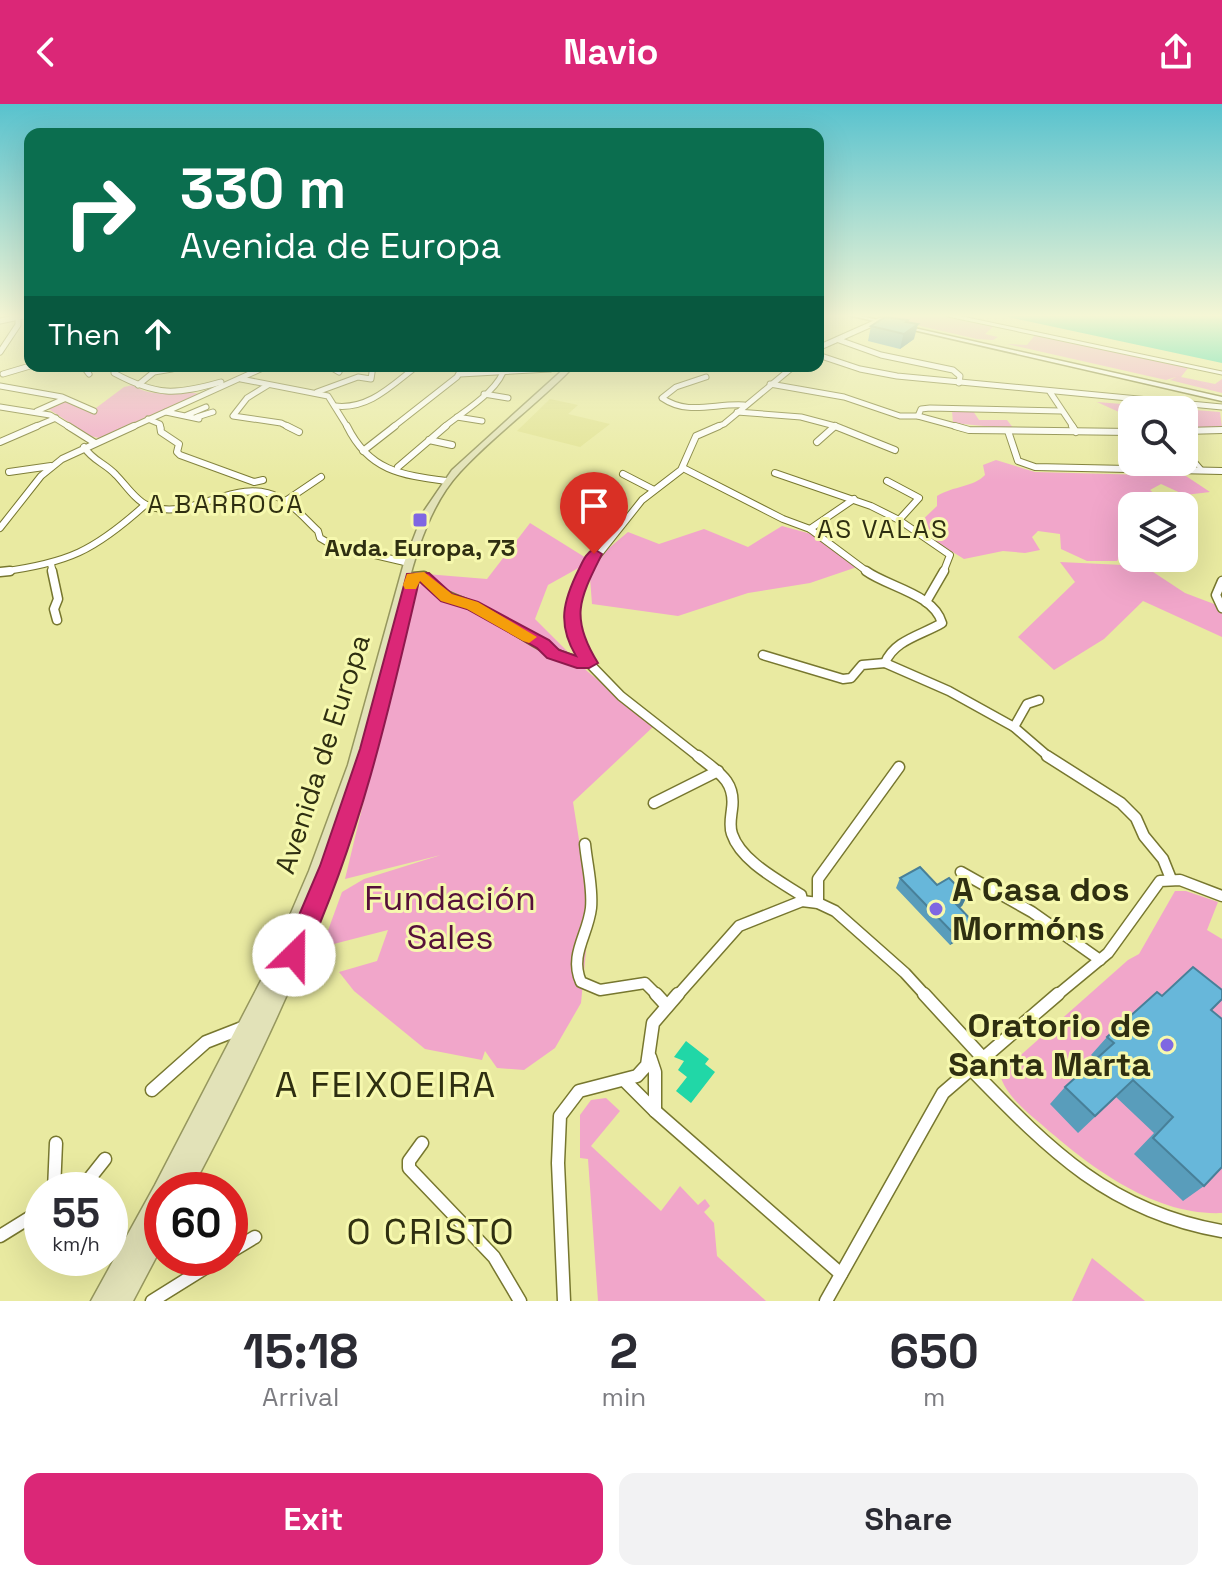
<!DOCTYPE html>
<html lang="en">
<head>
<meta charset="utf-8">
<style>
  :root { --surface:#fff; --page:#f2f2f3; --text:#2b2b33; --muted:#7c7c81; --accent:#db2777 }
  body { margin:0; font-family:"Space Grotesk",sans-serif; background:var(--page); color:var(--text); height:100vh; display:flex; flex-direction:column; font-size:30px; white-space:nowrap }
  * { box-sizing:border-box; margin:0 }
  p { font-size:26px; color:var(--muted) }
  .icon { flex:none; width:44px; height:44px; fill:none; stroke:currentColor; stroke-width:2; stroke-linecap:round; stroke-linejoin:round }
  .map { position:relative; height:1197px; overflow:hidden }
  .sheet { display:flex; flex-direction:column; background:var(--surface); flex:1 }
  .sheet>* { flex:none }
  .guide { position:absolute; left:24px; top:24px; width:800px; height:244px; border-radius:16px; box-shadow:0 8px 32px #0002; background:#0b6e4f; color:#fff; overflow:hidden }
  .controls { position:absolute; left:1118px; top:292px; display:grid; gap:16px }
  .controls a { display:grid; place-items:center; width:80px; height:80px; border-radius:16px; background:var(--surface); box-shadow:0 8px 32px #0002; font-size:40px }
  .speed { position:absolute; left:24px; top:1068px; display:flex; gap:16px; font-size:40px; font-weight:700; text-align:center }
  .speed>* { display:grid; place-content:center; width:104px; height:104px; border-radius:50%; background:var(--surface); box-shadow:0 8px 32px #0002; line-height:1 }
  .speed small { font-size:20px; font-weight:400 }
  .speed .limit { border:12px solid #d22; background:#fff; color:#111 }
  .pin { position:absolute; display:grid; place-items:center; width:68px; height:68px; color:#fff; margin:-82px -34px; border-radius:50% 50% 50% 0; rotate:-45deg; box-shadow:0 0 8px #0007 }
  .pin .icon { rotate:45deg }
  .me { position:absolute; width:88px; margin:-44px; rotate:23deg; stroke-linejoin:round; filter:drop-shadow(0 0 6px #0008) }
  .turn { display:flex; align-items:center; gap:28px; height:168px; padding:0 24px; font-size:36px }
  .turn .icon { width:104px; height:104px; stroke-width:2.5 }
  .turn b { display:block; font-size:56px; line-height:68px }
  .then { display:flex; align-items:center; height:76px; padding:0 24px; background:#0003; gap:16px; font-size:30px }
  .eta { display:flex; justify-content:space-evenly; align-items:center; height:136px; text-align:center }
  .eta b { font-size:48px; font-weight:700; line-height:56px }
  .cta { display:flex; gap:16px; margin-top:auto; padding:16px 24px }
  .cta a { flex:1; height:92px; border-radius:16px; background:var(--accent); color:#fff; font-size:32px; font-weight:700; line-height:92px; text-align:center }
  .cta a+a { background:var(--page); color:var(--text) }
  header { display:flex; justify-content:space-between; align-items:center; height:104px; padding:0 24px; background:var(--accent); color:#fff; font-size:36px; font-weight:700 }
  .map>svg:first-child { display:block }
  .built { fill:#e1e290 }
  .green { fill:#f1a6ca }
  .water { fill:#21d7a7 }
  .lines { fill:none; stroke-linecap:round; stroke-linejoin:round }
  .pedestrian-far1-casing { stroke:#77772f; stroke-width:5 }
  .pedestrian-casing { stroke:#77772f; stroke-width:6 }
  .minor-far4-casing { stroke:#77772f; stroke-width:7 }
  .minor-far3-casing { stroke:#77772f; stroke-width:8 }
  .minor-far2-casing { stroke:#77772f; stroke-width:11 }
  .minor-far1-casing { stroke:#77772f; stroke-width:13 }
  .minor-casing { stroke:#77772f; stroke-width:15 }
  .tertiary-casing { stroke:#77772f; stroke-width:3 }
  .primary-casing { stroke:#96975e; stroke-width:3 }
  .pedestrian-far1 { stroke:#fff; stroke-width:3 }
  .pedestrian { stroke:#fff; stroke-width:4 }
  .minor-far4 { stroke:#fff; stroke-width:5 }
  .minor-far3 { stroke:#fff; stroke-width:6 }
  .minor-far2 { stroke:#fff; stroke-width:8 }
  .minor-far1 { stroke:#fff; stroke-width:10 }
  .minor { stroke:#fff; stroke-width:12 }
  .tertiary { fill:#fff; fill-rule:evenodd }
  .primary { fill:#e2e2b8; fill-rule:evenodd }
  .wall { fill:#599dbb }
  .shaded-wall { fill:#488099 }
  .building { fill:#67b7da; stroke:#488099; stroke-width:2 }
  .route { fill:#db2777; stroke:#8e194d; stroke-width:2 }
  .slow { fill:#f59e0b }
  .poi-dot { fill:#7f67e2; stroke:#f6f8ae; stroke-width:3 }
  .labels { text-anchor:middle; dominant-baseline:central; stroke-width:6; stroke-linejoin:round; paint-order:stroke }
  .far-poi-label { font-size:24px; font-weight:bold; fill:#2f2f11; stroke:#f6f8ae }
  .far-neighbourhood-label { font-size:26px; letter-spacing:2px; fill:#2f2f11; stroke:#f6f8ae }
  .street-label { font-size:28px; fill:#2f2f11; stroke:#f6f8ae }
  .near-poi-label { font-size:34px; font-weight:bold; fill:#2f2f11; stroke:#f6f8ae; text-anchor:start }
  .near-park-label { font-size:34px; fill:#56113a; stroke:#f6f8ae }
  .near-neighbourhood-label { font-size:36px; letter-spacing:2px; fill:#2f2f11; stroke:#f6f8ae }
</style>
</head>
<body>
<header><svg class="icon" aria-label="back" viewBox="0 0 24 24"><path d="M15 5l-7 7 7 7"/></svg>Navio<svg class="icon" aria-label="share" viewBox="0 0 24 24"><path d="M12 15V3M7 8l5-5 5 5M5 13v7h14v-7"/></svg></header>
<div class="map">
<svg width="1222" height="1197" viewBox="0 0 1222 1197">
  <rect width="100%" height="100%" fill="#e9eaa1"/>
  <path class="built" d="M550 295 578 301 568 310 610 320 580 343 517 327Z"/>
  <g class="green">
    <path d="M872 211H944L994 222 985 230 998 233 993 236 977 235Z"/>
    <path d="M1035 231 1188 264 1181 273 1215 280 1222 275V289L1170 276 1176 273 1166 276 1007 240 1027 241Z"/>
    <path d="M133 281C154 296 177 285 200 290L99 334 90 332 47 304 68 296 92 307 124 283Z"/>
    <path d="M1097 298 1220 308 1222 323 1184 324V306H1132V314Z"/>
    <path d="M952 307H973L979 316H1007L1014 325 953 319Z"/>
    <path d="M996 356 1035 368 1186 372 1210 388 1185 391 1161 380 1150 386 1158 393 1150 395 1144 402H1132V431L1117 457H1087L1061 445 1060 430 1038 427 1032 433 1040 446 1025 449 1003 447 964 455 914 424 937 402V392C953 382 974 383 985 371L983 361Z"/>
    <path d="M530 419 591 457 548 481 535 515 587 567 654 622 573 698 590 805 581 899 555 944 524 966 497 964 485 947 482 956 425 945 354 887 339 868 377 857 388 826 322 843 342 788 364 775 441 751 345 775 412 497 426 470 487 475Z"/>
    <path d="M782 422 826 434 860 462 810 479 748 489 678 512 592 500 589 461 628 428 659 440 704 425 748 443Z"/>
    <path d="M1060 458 1144 462 1185 489 1222 503V533L1143 497 1104 535 1054 566 1018 533 1075 478Z"/>
    <path d="M1175 787H1186L1218 798 1207 826 1222 835V1109C1154 1112 1090 1063 1041 1020 1026 1007 1008 993 1001 974L1004 966 1128 856 1139 850Z"/>
    <path d="M606 994 620 1007 591 1042 661 1107 680 1082 698 1101 705 1095 710 1102 704 1108 714 1119 717 1152 766 1197H598L588 1055 580 1054V1011L591 996Z"/>
    <path d="M1092 1154 1145 1197H1072Z"/>
  </g>
  <g class="water">
    <path d="M999 211H1222V259Z"/>
    <path d="M686 937 709 955 705 960 715 968 691 999 676 987 687 973 678 966 684 957 674 953Z"/>
  </g>
  <g class="lines">
    <defs>
      <path id="pedestrian-far1" d="M948 211 1222 269"/>
      <path id="pedestrian" d="M1184 345 1202 366"/>
      <g id="minor-far4">
        <path d="M0 217 28 211"/>
        <path d="M839 236 881 251 953 266 960 272 959 279"/>
        <path d="M818 244 881 216"/>
        <path d="M0 248 18 221V215"/>
        <path d="M818 251 860 265 897 272 1222 303"/>
        <path d="M114 262V269C157 292 175 291 221 278"/>
        <path d="M337 262 334 265 339 268"/>
        <path d="M3 270 30 262"/>
        <path d="M89 270 86 266 96 262"/>
        <path d="M460 270 550 265"/>
        <path d="M706 273 676 283 662 294C688 312 715 299 744 301"/>
        <path d="M241 275 328 292 348 324"/>
        <path d="M770 280 844 293 900 312H918L962 324"/>
        <path d="M138 281 154 268 172 265"/>
        <path d="M268 281 247 294 233 312 281 319 291 324"/>
        <path d="M0 282 62 293 94 307"/>
        <path d="M317 288 358 273 371 275 373 262"/>
        <path d="M1050 288 1074 324"/>
        <path d="M484 290 508 294"/>
        <path d="M335 302C369 306 392 281 417 262"/>
        <path d="M0 303 50 311 71 324"/>
        <path d="M37 307 64 295"/>
        <path d="M166 308 199 315"/>
        <path d="M737 308 801 313 835 322 833 324"/>
        <path d="M187 311 206 303"/>
        <path d="M918 312 921 305 930 304 1061 307"/>
        <path d="M197 313 213 308"/>
        <path d="M457 313 482 317"/>
        <path d="M148 315 160 320 161 324"/>
        <path d="M835 322 840 324"/>
        <path d="M32 324 56 314"/>
        <path d="M130 324 267 262"/>
        <path d="M392 324 457 273 463 262"/>
        <path d="M443 324C462 308 500 287 505 262"/>
        <path d="M714 324 724 320 794 262"/>
      </g>
      <g id="minor-far3">
        <path d="M68 322 95 339"/>
        <path d="M160 322 161 328 179 340 177 348 180 351 254 378 263 376"/>
        <path d="M287 322 299 328"/>
        <path d="M347 322C369 367 401 371 447 377"/>
        <path d="M835 322 895 346"/>
        <path d="M955 322 969 326 1132 328"/>
        <path d="M1072 322 1076 328"/>
        <path d="M1008 327 1018 357 1035 363 1222 367"/>
        <path d="M1184 327 1222 326"/>
        <path d="M429 336 452 341"/>
        <path d="M0 338 37 322"/>
        <path d="M817 338 835 322"/>
        <path d="M84 343C93 357 105 359 116 371 125 380 136 397 147 401 191 420 235 370 280 394 294 401 307 417 318 427L320 434 332 441 409 459"/>
        <path d="M363 347 395 322"/>
        <path d="M398 363 446 322"/>
        <path d="M683 364 783 415 810 425 869 469"/>
        <path d="M9 368 51 362"/>
        <path d="M775 369 871 402 899 416 950 451 943 469"/>
        <path d="M623 370 654 386"/>
        <path d="M887 377 919 394 899 416"/>
        <path d="M284 398 321 373"/>
        <path d="M0 424 41 372 62 355 134 322"/>
        <path d="M810 425 854 395"/>
        <path d="M51 460 53 469"/>
        <path d="M0 468C68 459 94 447 145 401"/>
        <path d="M584 469 642 396 681 366 696 332 719 322"/>
      </g>
      <g id="minor-far2">
        <path d="M52 467 58 495 54 505 57 516"/>
        <path d="M866 467C888 483 934 490 942 519 922 531 894 536 885 559L949 587 1014 623 1050 654"/>
        <path d="M0 468 10 467"/>
        <path d="M413 473 424 472C442 495 453 492 476 504 514 522 546 553 589 559 574 528 567 498 585 467"/>
        <path d="M1222 477 1216 491 1222 504"/>
        <path d="M926 498 944 467"/>
        <path d="M763 551 843 575 851 574 862 561 885 559"/>
        <path d="M589 559 621 592 700 654"/>
        <path d="M1014 623 1027 600 1039 596"/>
      </g>
      <g id="minor-far1">
        <path d="M698 652C718 668 736 677 732 705 731 714 729 722 732 730 741 757 778 776 801 791L802 797"/>
        <path d="M1047 652 1121 699 1136 714 1144 732 1163 755 1171 775"/>
        <path d="M654 699 718 667"/>
        <path d="M585 740C587 761 593 783 591 804 588 831 569 851 581 878L600 886 645 879 658 892"/>
        <path d="M961 768 1032 808 1100 856"/>
        <path d="M818 799V775L899 663"/>
        <path d="M677 892 739 822 802 797 818 799 835 807 905 869 926 892"/>
        <path d="M1056 892 1108 849 1160 777 1180 776 1222 792"/>
      </g>
      <g id="minor">
        <path d="M656 890 667 902"/>
        <path d="M924 890 982 953"/>
        <path d="M650 953 655 968V1007"/>
        <path d="M969 963C1047 1043 1107 1107 1222 1127"/>
        <path d="M624 976 655 1007 841 1170"/>
        <path d="M152 986 206 938 247 922"/>
        <path d="M422 1039 409 1057V1064L494 1153 520 1197"/>
        <path d="M54 1086 56 1039"/>
        <path d="M74 1086 86 1079 105 1055"/>
        <path d="M0 1132 42 1106"/>
        <path d="M230 1148 255 1133"/>
        <path d="M152 1197 221 1154"/>
        <path d="M564 1197 558 1059 560 1012 579 987 637 972 647 961 653 919 678 890"/>
        <path d="M826 1197 943 989 1058 890"/>
      </g>
      <path id="tertiary" d="M848 211H856L1222 293V297Z"/>
      <path id="primary" d="M567 262H574C539 299 495 330 460 368 432 398 418 442 408 480L415 483C392 576 371 669 339 759 300 872 247 980 191 1086H162V1108L160 1112 162 1111V1142L133 1197H91L155 1081 267 865 309 767 348 661 404 459 424 407 452 366Z"/>
    </defs>
    <use href="#pedestrian-far1" class="pedestrian-far1-casing"/>
    <use href="#pedestrian" class="pedestrian-casing"/>
    <use href="#minor-far4" class="minor-far4-casing"/>
    <use href="#minor-far3" class="minor-far3-casing"/>
    <use href="#minor-far2" class="minor-far2-casing"/>
    <use href="#minor-far1" class="minor-far1-casing"/>
    <use href="#minor" class="minor-casing"/>
    <use href="#tertiary" class="tertiary-casing"/>
    <use href="#primary" class="primary-casing"/>
    <use href="#pedestrian-far1" class="pedestrian-far1"/>
    <use href="#pedestrian" class="pedestrian"/>
    <use href="#minor-far4" class="minor-far4"/>
    <use href="#minor-far3" class="minor-far3"/>
    <use href="#minor-far2" class="minor-far2"/>
    <use href="#minor-far1" class="minor-far1"/>
    <use href="#minor" class="minor"/>
    <use href="#tertiary" class="tertiary"/>
    <use href="#primary" class="primary"/>
  </g>
  <g class="wall">
    <path d="M908 216 914 235 900 245 868 237 871 222Z"/>
    <path d="M900 774 937 781 967 792 962 802 959 804 970 829 950 841 896 784Z"/>
    <path d="M1211 906 1204 1082 1183 1097 1134 1050 1154 1029 1116 993 1078 1029 1050 1000 1065 983 1096 955 1091 951 1107 933Z"/>
  </g>
  <g class="shaded-wall">
    <path d="M908 216 905 229 918 220 914 235 900 245 906 218Z"/>
    <path d="M967 792 962 802 950 809 955 799Z"/>
    <path d="M975 820 970 829 950 841 955 831Z"/>
  </g>
  <g class="building">
    <path d="M885 213 908 216 906 218 918 220 904 230 871 222Z"/>
    <path d="M920 763 937 781 949 774 967 792 955 799 975 820 955 831 900 774Z"/>
    <path d="M1193 863 1222 886V895L1211 906 1222 915V1063L1204 1082 1153 1034 1173 1013 1133 976 1095 1012 1065 983 1114 939 1107 933 1157 888 1162 892Z"/>
  </g>
  <linearGradient id="sky" x2="0" y2="1"><stop stop-color="#58c2ce"/><stop offset="0.56" stop-color="#f5f6d5"/><stop offset="1" stop-color="#f5f6d5" stop-opacity="0"/></linearGradient>
  <rect width="1222" height="378" fill="url(#sky)"/>
  <path class="route" d="M594 445 602 450C580 494 569 513 598 559L589 564H577L547 554 537 544 467 505 441 497 419 477C389 607 359 737 303 858L294 861 286 858 282 851 320 762 360 645 407 470 429 469 452 490 478 498 549 536 559 546 576 552C557 520 563 497 579 465 583 457 586 449 594 445Z"/>
  <path class="slow" d="M424 468 452 490 478 498 537 533 529 539 523 537 467 505 441 497 420 477 416 485H405L403 481 407 470Z"/>
  <g class="poi-dot">
    <rect x="412" y="408" width="16" height="16" rx="4"/>
    <circle cx="936" cy="805" r="8"/>
    <circle cx="1167" cy="941" r="8"/>
  </g>
  <g class="labels">
    <g class="far-poi-label">
      <text x="420" y="443">Avda. Europa, 73</text>
    </g>
    <g class="far-neighbourhood-label">
      <text x="226" y="400">A BARROCA</text>
      <text x="883" y="425">AS VALAS</text>
    </g>
    <g class="street-label">
      <text transform="translate(322 650) rotate(-72)">Avenida de Europa</text>
    </g>
    <g class="near-poi-label">
      <text x="952" y="785">A Casa dos<tspan x="952" dy="39">Mormóns</tspan></text>
      <text x="1151" y="921" text-anchor="end">Oratorio de<tspan x="1151" dy="39">Santa Marta</tspan></text>
    </g>
    <g class="near-park-label">
      <text x="450" y="794">Fundación<tspan x="450" dy="39">Sales</tspan></text>
    </g>
    <g class="near-neighbourhood-label">
      <text x="386" y="981">A FEIXOEIRA</text>
      <text x="431" y="1128">O CRISTO</text>
    </g>
  </g>
</svg>
<div class="controls">
<a><svg class="icon" aria-label="search" viewBox="0 0 24 24"><circle cx="10" cy="10" r="6"/><path d="M15 15l6 6"/></svg></a>
<a><svg class="icon" aria-label="layers" viewBox="0 0 24 24"><path d="M12 4l9 5-9 5-9-5zM3 14l9 5 9-5"/></svg></a>
</div>
<div class="speed"><div>55<small>km/h</small></div><div class="limit">60</div></div>
<div class="pin" style="left:594px;top:450px;background:#d93025"><svg class="icon" aria-label="arrive" viewBox="0 0 24 24"><path d="M6 21V4h12l-3 4 3 4H6"/></svg></div>
<svg class="me" style="left:294px;top:851px" viewBox="-20 -20 40 40"><circle r="19" fill="#fff"/><path d="M0-13L10 11 0 6-10 11z" fill="#db2777"/></svg>
<div class="guide">
<div class="turn"><svg class="icon" aria-label="right" viewBox="0 0 24 24"><path d="M7 20v-9h11M14 6l5 5-5 5"/></svg><div><b>330 m</b>Avenida de Europa</div></div>
<div class="then">Then<svg class="icon" aria-label="ahead" viewBox="0 0 24 24"><path d="M12 20V5M6 11l6-6 6 6"/></svg></div>
</div>
</div>
<section class="sheet">
<div class="eta">
<div><b>15:18</b><p>Arrival</p></div>
<div><b>2</b><p>min</p></div>
<div><b>650</b><p>m</p></div>
</div>
<div class="cta"><a>Exit</a><a>Share</a></div>
</section>
</body>
</html>
